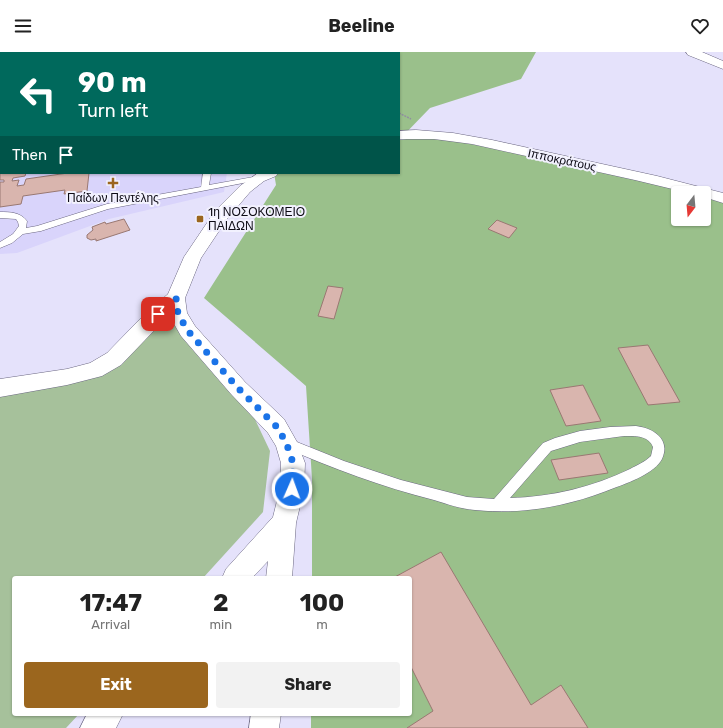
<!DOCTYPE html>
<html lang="en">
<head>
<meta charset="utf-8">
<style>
  :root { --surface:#fff; --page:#f2f2f2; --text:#222; --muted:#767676; --accent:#9b661e }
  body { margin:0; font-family:Rubik,sans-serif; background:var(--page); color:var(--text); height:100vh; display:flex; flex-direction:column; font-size:15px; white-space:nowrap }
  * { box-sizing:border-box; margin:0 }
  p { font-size:13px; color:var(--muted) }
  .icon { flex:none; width:22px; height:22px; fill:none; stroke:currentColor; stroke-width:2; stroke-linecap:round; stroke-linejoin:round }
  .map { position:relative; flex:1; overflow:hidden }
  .sheet { position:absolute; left:12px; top:524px; width:400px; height:140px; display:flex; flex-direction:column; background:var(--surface); border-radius:4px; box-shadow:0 1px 3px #0004 }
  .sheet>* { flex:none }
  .hud { position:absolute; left:0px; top:0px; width:400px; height:122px; box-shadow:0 1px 3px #0004; background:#00695c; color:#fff; overflow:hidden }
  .needle { width:26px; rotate:196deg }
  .tools { position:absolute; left:671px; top:134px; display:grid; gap:8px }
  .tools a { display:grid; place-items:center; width:40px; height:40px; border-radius:4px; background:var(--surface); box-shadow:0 1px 3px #0004; font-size:20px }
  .pin { position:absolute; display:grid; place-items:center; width:34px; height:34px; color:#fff; margin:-17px; border-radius:8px; box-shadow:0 2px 6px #0006 }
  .me { position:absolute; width:44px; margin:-22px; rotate:2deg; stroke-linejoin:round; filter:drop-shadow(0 0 3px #0008) }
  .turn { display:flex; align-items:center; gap:14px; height:84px; padding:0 12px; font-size:18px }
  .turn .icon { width:52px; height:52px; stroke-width:2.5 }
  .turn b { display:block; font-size:28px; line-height:34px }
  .then { display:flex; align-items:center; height:38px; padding:0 12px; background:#0003; gap:8px; font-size:15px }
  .eta { display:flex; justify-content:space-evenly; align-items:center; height:68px; text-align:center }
  .eta b { font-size:24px; font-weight:700; line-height:28px }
  .button { display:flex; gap:8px; margin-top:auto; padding:8px 12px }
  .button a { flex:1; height:46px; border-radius:4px; background:var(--accent); color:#fff; font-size:16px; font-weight:700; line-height:46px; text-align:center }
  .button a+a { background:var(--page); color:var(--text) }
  header { display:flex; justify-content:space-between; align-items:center; height:52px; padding:0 12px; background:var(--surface); font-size:18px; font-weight:700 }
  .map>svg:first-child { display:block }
  .built { fill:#d9d4fb }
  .green { fill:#a6c19b }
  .forest { fill:#9ac08b }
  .building { fill:#d9b5ae; stroke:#997872 }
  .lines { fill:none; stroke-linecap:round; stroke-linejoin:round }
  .lane-casing { stroke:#6b6782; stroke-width:1 }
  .street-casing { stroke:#6b6782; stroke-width:1 }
  .secondary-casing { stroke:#6b6782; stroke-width:1 }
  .path { stroke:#918ea1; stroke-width:1.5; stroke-dasharray:2 1; stroke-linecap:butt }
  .lane { fill:#fff; fill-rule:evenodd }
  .street { fill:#fff; fill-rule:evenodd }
  .secondary { fill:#fff; fill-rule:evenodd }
  .route { stroke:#1a73e8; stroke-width:7; stroke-dasharray:0 12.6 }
  .poi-dot { fill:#9b661e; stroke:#f2f1fe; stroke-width:1.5 }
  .labels { text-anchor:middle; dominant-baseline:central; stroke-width:4; stroke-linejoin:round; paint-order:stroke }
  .far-street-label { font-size:12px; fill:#0d0b15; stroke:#f2f1fe }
  .far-poi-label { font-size:12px; fill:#0d0b15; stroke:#f2f1fe }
</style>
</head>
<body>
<header><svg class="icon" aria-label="menu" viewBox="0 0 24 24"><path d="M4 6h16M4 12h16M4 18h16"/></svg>Beeline<svg class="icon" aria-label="heart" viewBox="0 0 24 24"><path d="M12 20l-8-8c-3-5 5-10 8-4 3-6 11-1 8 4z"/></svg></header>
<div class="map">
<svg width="723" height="676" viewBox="0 0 723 676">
  <rect width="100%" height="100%" fill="#e5e2fb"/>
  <path class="built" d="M0 74 1 121H227L224 140 109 167 17 201 0 202Z"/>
  <g class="green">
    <path d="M0 0H151L1 1 0 33Z"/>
    <path d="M172 257 251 359 270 399 263 460 203 526H14V662H79L66 676H0V342L111 319Z"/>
  </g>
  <path class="forest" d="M151 0H536L521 27 430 56 399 88 422 85 446 87 496 97 694 141H678V167H704V144L723 149V676H311V662H410V526H312V427L306 334 204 246 276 133 274 121H399V1H147Z"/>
  <g class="building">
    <path d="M0 91 1 121H26L25 124 13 126 12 129 19 128 17 134 24 133 26 127 68 121H89L87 139 64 142 65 138 23 144 21 152 0 155V130H4V128H0Z"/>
    <path d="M124 167 130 178 96 189V187L91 188 87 186V183L93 178 92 175 105 170 106 172Z"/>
    <path d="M497 168 517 176 509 186 488 177Z"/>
    <path d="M328 234 343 236 334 267 318 264Z"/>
    <path d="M648 293 680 350 648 353 618 296Z"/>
    <path d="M583 333 601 369 566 374 550 338Z"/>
    <path d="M599 401 608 421 559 428 551 408Z"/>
    <path d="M441 500 531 653 561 633 588 676H407L433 659 410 613V526H393Z"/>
  </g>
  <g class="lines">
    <defs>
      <g id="lane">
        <path d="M203 121H211L209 133 259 124 263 126 259 128 108 157 41 179 23 182 12 191 0 196V190L13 182 19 174 18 170 16 167 0 166V160C10 160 20 160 27 169L26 176 37 174 107 152 201 135Z"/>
        <path d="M636 374C653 376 671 387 662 407 655 421 628 431 614 436 570 454 522 463 475 458 461 457 447 452 434 448 382 435 332 416 283 395L281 391 283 387 287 386 344 409 401 428 467 445 494 447 543 391 555 386 580 379 610 375ZM624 384C635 384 648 383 653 395L651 404C645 410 637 413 630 417 593 435 551 445 510 446L551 399 580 390Z"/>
      </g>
      <g id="street">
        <path d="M416 78 453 81 492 88 657 124 723 141V151L704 145V141H689L635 128 472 92 434 87H399V79Z"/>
        <path d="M258 121H278L276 124 264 129 250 140 227 167 201 206 185 246 187 261 195 274 245 330 284 367 297 390 305 411 304 437 296 471 292 526H266L268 509 252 526H222L226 517 273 465 280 437 281 411 276 394 268 381 231 342 181 284 169 263 121 313 102 324 67 333 0 345V327L67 317 90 311 107 301 142 265 168 242 184 205 215 159 240 134Z"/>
        <path d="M87 662H123L116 676H80Z"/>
        <path d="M251 662H281L279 676H249Z"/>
      </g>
      <path id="secondary" d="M686 0H702L723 9V17L688 3Z"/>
    </defs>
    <use href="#lane" class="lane-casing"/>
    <use href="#street" class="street-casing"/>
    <use href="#secondary" class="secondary-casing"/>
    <g class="path">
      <path d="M285 0 288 1"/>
      <path d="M399 61 411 67"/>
    </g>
    <use href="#lane" class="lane"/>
    <use href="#street" class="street"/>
    <use href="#secondary" class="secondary"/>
  </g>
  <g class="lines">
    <path class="route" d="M158 262 176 246 178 262 188 279 238 336 276 374 286 390 293 411 292 437"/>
  </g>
  <g class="poi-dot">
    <path d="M111 125h4v4h4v4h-4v4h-4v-4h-4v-4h4z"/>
    <rect x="196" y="163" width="8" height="8" rx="2"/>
  </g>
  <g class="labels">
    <g class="far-street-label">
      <text transform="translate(562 108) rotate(12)">Ιπποκράτους</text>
    </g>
    <g class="far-poi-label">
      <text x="113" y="146">Παίδων Πεντέλης</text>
      <text x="208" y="160" text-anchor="start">1η ΝΟΣΟΚΟΜΕΙΟ<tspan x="208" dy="14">ΠΑΙΔΩΝ</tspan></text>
    </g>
  </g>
</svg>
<div class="tools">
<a><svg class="needle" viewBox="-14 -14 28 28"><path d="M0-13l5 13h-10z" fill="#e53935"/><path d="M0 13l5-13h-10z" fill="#767676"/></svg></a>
</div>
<div class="pin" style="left:158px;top:262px;background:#d93025"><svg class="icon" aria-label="arrive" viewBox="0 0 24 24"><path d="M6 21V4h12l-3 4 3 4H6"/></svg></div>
<svg class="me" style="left:292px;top:437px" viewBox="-20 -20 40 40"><circle r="17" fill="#1a73e8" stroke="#fff" stroke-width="3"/><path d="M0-11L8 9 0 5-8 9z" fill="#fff"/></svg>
<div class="hud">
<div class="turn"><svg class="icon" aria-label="left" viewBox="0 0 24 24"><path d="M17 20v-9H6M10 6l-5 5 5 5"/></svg><div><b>90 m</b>Turn left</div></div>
<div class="then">Then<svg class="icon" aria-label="arrive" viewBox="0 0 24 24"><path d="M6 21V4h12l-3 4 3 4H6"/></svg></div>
</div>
<section class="sheet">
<div class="eta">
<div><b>17:47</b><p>Arrival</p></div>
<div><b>2</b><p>min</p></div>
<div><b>100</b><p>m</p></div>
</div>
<div class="button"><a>Exit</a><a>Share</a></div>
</section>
</div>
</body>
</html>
